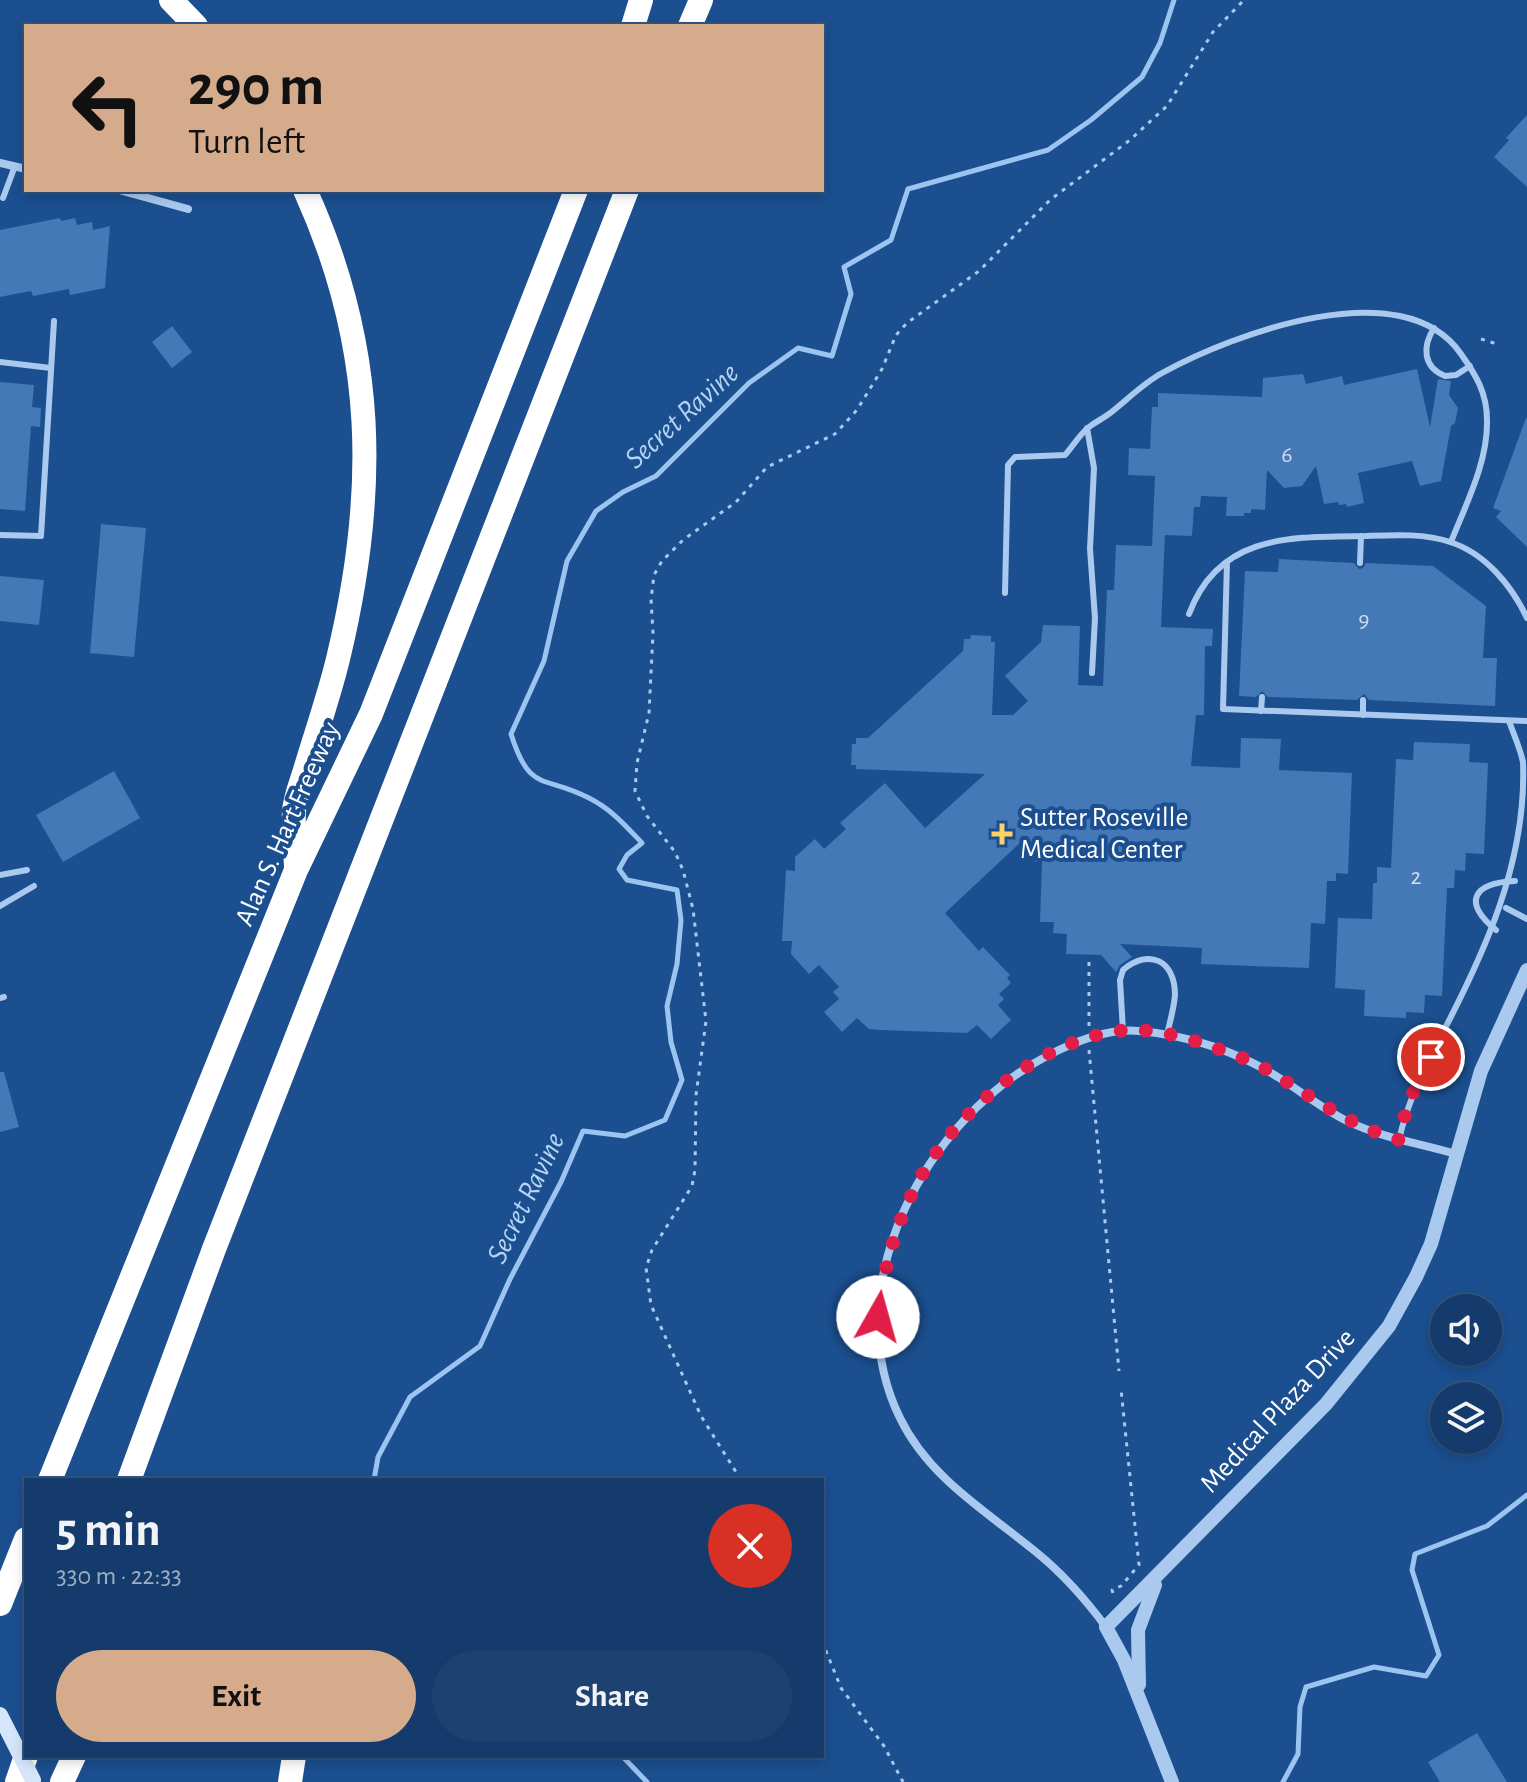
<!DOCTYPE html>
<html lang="en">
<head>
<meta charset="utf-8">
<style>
  :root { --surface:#143b6b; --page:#1d4271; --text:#f1f3f6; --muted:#9dadc1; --line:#33557e; --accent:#d6ab8b }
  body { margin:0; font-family:"Alegreya Sans",sans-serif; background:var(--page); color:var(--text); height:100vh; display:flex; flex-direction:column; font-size:30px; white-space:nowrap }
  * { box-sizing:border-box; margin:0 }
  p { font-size:26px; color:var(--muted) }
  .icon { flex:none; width:44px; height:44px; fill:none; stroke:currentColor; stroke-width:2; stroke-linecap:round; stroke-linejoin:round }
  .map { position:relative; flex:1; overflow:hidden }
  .sheet { position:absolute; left:24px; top:1478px; width:800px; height:280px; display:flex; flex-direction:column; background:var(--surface); border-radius:0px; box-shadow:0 4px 12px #0003,0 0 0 2px var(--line) }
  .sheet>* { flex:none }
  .hud { position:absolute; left:24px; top:24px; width:800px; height:168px; border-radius:0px; box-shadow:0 4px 12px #0003,0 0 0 2px var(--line); background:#d6ab8b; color:#111; overflow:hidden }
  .buttons { position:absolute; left:1430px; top:1294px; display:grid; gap:16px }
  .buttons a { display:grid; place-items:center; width:72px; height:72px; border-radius:50%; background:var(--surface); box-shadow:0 4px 12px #0003,0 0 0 2px var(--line); font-size:40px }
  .pin { position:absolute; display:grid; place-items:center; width:68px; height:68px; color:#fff; margin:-34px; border:4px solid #fff; border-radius:50%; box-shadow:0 2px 8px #0007 }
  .me { position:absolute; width:88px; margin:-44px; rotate:7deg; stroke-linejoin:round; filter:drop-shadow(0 0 6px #0008) }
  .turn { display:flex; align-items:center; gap:28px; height:168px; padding:0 32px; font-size:36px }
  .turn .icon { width:104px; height:104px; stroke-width:2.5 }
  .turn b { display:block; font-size:56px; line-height:68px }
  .round { display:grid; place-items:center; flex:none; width:84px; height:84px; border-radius:42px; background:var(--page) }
  .headline { display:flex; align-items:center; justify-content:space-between; height:136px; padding:0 32px }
  h1 { font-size:48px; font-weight:600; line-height:60px }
  .button { display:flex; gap:16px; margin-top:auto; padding:16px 32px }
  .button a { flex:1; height:92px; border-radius:48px; background:var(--accent); color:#111; font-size:32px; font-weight:600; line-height:92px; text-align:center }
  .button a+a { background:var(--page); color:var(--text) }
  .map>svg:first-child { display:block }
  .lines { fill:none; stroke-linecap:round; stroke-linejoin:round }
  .stream { stroke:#9cc4f0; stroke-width:5 }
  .building { fill:#4478b7 }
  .path { stroke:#a9c9ee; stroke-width:3; stroke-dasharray:4 6; stroke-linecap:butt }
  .service { stroke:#a9c9ee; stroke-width:6 }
  .minor { stroke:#a9c9ee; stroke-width:8 }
  .tertiary { stroke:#a9c9ee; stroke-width:14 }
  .motorway { stroke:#fff; stroke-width:24 }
  .secondary-bridge { stroke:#d6e6fa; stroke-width:16 }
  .route { stroke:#e11d48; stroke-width:14; stroke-dasharray:0 25.2 }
  .poi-dot { fill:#ffd166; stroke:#1b4f8f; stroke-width:3 }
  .labels { text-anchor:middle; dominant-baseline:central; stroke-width:8; stroke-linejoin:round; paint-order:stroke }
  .number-label { font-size:24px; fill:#d0dded }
  .poi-label { font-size:28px; fill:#fff; stroke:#1b4f8f; text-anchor:start }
  .street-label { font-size:28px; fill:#fff; stroke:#1b4f8f }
  .water-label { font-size:30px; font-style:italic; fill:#b5d3f5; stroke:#1b4f8f }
</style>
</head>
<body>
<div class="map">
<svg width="1527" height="1782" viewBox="0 0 1527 1782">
  <rect width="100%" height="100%" fill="#1b4f8f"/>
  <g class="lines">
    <g class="stream">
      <path d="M374 1480 378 1457 410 1397 480 1346 510 1279 561 1182 583 1131 625 1136 665 1120 682 1080 671 1042 667 1006 677 964 681 920 677 890 627 880 619 869 627 855 642 843C625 825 611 809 589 798 543 774 530 794 511 734L544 661 567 561 596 511 623 492 656 476 749 383 798 348 832 356 851 294 844 267 891 240 908 189 1048 150 1091 120 1142 77 1160 43 1174 0"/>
      <path d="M622 1756 647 1782"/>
      <path d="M1283 1782 1298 1754 1300 1707 1306 1687 1374 1667 1426 1676 1439 1655 1412 1570 1415 1554 1487 1526 1527 1495"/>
    </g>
  </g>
  <g class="building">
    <path d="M1527 115V187L1494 157 1509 140 1506 138Z"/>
    <path d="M60 218 61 221 75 218 77 225 92 222 93 230 110 226 105 288 70 295 69 289 33 296 31 291 0 297V230Z"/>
    <path d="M172 326 192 352 172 368 152 342Z"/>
    <path d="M1417 369 1430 427 1438 379 1451 381 1449 395 1458 408 1455 423 1451 426 1441 481 1420 486 1412 461 1358 473 1364 503 1347 507 1346 504 1339 505 1338 502 1324 504 1316 466 1302 486 1284 488 1267 470 1265 510 1251 509V513H1244V516H1226L1227 497 1201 496 1200 507H1194L1192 536 1165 535 1161 627 1213 629 1212 646H1205L1204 715H1196L1191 766 1240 768 1241 738 1281 739 1279 770 1352 773 1348 874 1336 873V881H1327L1325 924 1311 923 1309 968 1201 964 1202 948 1120 944 1132 957 1120 965 1116 972 1101 955 1066 954 1067 934 1053 933 1054 922H1040L1042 862H1035L1036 856 1022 841 945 913 979 951 983 947 1010 975 1007 978 1011 983 999 994 1004 999 998 1005 1011 1020 991 1039 977 1025 967 1033 879 1030 869 1029 857 1018 842 1032 824 1012 839 999 833 992 839 987 819 965 809 974 791 954 792 941H782L786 870 795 871V857L815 839 824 849 846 829 840 823 885 783 925 828 985 774 856 769V765H851L852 744H856V738H868L963 651 964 639H970L971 635 991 636V642H995L992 715H1013L1028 701 1005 676 1041 642 1043 625 1080 626 1078 685 1103 686 1107 590H1114L1116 545 1152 546 1155 476 1128 475 1129 448 1150 449 1152 407H1158V393L1262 397 1263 378 1303 374 1306 384 1342 376 1344 385Z"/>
    <path d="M0 382 34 385 32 407 41 408 40 427 31 426 25 511 0 509Z"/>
    <path d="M1526 418 1527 419V547L1496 517 1501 511 1493 508Z"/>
    <path d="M101 524 146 528 134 657 90 653Z"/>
    <path d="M1279 559 1354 563 1359 569 1363 568 1366 563 1433 566 1486 606 1483 658H1497L1495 706 1369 700 1364 694 1357 700 1268 697 1262 691 1256 697 1239 696 1245 571 1278 572Z"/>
    <path d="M0 576 44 580 39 625 0 621Z"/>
    <path d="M1414 742 1470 744 1469 762 1488 763 1484 854 1466 853 1465 871 1455 870 1454 888H1447L1442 996 1425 995 1424 1013 1406 1012V1018L1364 1016 1365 990 1335 988 1338 918 1372 919 1373 883H1377V867L1391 868 1396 759 1413 760Z"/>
    <path d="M114 771 140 818 63 862 36 815Z"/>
    <path d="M0 1072H4L19 1127 0 1132Z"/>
    <path d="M1477 1733 1507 1782H1440L1428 1762Z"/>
  </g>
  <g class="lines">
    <g class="path">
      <path d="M1481 339 1497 344"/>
      <path d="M1089 962V1026"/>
      <path d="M1089 1050 1119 1371"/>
      <path d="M741 1480 701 1416 651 1305 646 1268 652 1250 692 1186 695 1170 696 1095 706 1021 693 909 683 870 675 852 647 816 635 791 637 763 649 713 653 633 651 599 654 575 662 561 683 540 736 502 767 467 835 434 857 410 882 369 896 335 907 323 979 271 1050 200 1130 140 1167 106 1213 32 1244 0"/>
      <path d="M1113 1593 1112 1590 1121 1586 1139 1565 1121 1389"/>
      <path d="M822 1641 841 1688 884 1746 903 1782"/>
    </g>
    <g class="service">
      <path d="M3 198 15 166"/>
      <path d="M1434 328C1422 347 1423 367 1445 376L1456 375 1470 366"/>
      <path d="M0 362 51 368"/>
      <path d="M1087 428 1094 468 1090 549 1095 618 1092 673"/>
      <path d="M0 535 41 536 54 321"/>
      <path d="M1227 562 1223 709 1527 721"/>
      <path d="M1360 563 1361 536"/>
      <path d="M1005 593 1008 465 1015 457 1065 455C1073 446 1080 434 1089 427 1097 421 1106 417 1114 410 1130 397 1144 383 1162 373 1233 334 1403 270 1461 354 1476 375 1487 393 1487 420 1488 462 1466 504 1451 542"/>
      <path d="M1189 614C1219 533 1293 537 1365 536 1392 535 1424 533 1450 542 1485 553 1512 586 1527 618"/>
      <path d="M1261 711 1262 697"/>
      <path d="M1363 715V700"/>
      <path d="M0 875 27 870"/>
      <path d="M0 906 34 886"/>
      <path d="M1506 908 1527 919"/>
      <path d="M1496 930C1462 902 1473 883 1515 881"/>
      <path d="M0 998 4 997"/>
      <path d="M1123 1031 1120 980 1123 970C1149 948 1175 960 1175 995 1174 1008 1170 1022 1167 1034"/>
      <path d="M1399 1140C1407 1103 1423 1072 1440 1038 1484 954 1527 862 1523 762 1520 748 1514 735 1509 721"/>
    </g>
    <g class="minor">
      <path d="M0 163 26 169"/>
      <path d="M119 190 188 209"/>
      <path d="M1106 1627C1086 1600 1062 1573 1036 1552 986 1511 929 1478 900 1418 835 1286 926 1119 1047 1056 1074 1042 1107 1028 1139 1031 1188 1035 1239 1052 1281 1079 1303 1093 1323 1109 1347 1121 1382 1138 1419 1143 1456 1154"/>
    </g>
    <g class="tertiary">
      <path d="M1139 1685 1138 1630 1155 1585"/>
      <path d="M1172 1782 1124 1660 1106 1627 1326 1404 1389 1326 1416 1277 1431 1244 1481 1071 1527 970"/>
    </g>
    <g class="motorway">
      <path d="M171 0 196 26"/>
      <path d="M633 26 641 0"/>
      <path d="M690 26 701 0"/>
      <path d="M296 866C295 848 293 829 294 811 295 798 301 783 305 770 316 733 329 696 338 659 378 493 377 348 305 190"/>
      <path d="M50 1480 296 870 371 714 576 190"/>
      <path d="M129 1480 214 1249 627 190"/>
      <path d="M0 1604 26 1539"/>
      <path d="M17 1782 26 1756"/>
      <path d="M62 1782 74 1756"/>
      <path d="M290 1782 294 1756"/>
    </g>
    <path class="secondary-bridge" d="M0 1715 33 1780"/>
  </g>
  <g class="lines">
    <path class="route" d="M878 1317C884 1266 897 1218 923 1173 963 1105 1049 1033 1132 1030 1155 1030 1181 1036 1203 1044 1222 1050 1242 1057 1260 1066 1308 1093 1344 1124 1399 1140L1408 1103 1431 1057"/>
  </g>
  <path class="poi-dot" d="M998 822h8v8h8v8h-8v8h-8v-8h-8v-8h8z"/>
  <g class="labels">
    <g class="number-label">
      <text x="1287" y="455">6</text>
      <text x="1364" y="620">9</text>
      <text x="1416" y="877">2</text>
    </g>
    <g class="poi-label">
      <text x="1020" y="818">Sutter Roseville<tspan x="1020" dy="32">Medical Center</tspan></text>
    </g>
    <g class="street-label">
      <text transform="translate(288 824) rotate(-66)">Alan S. Hart Freeway</text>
      <text transform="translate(1278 1411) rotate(-47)">Medical Plaza Drive</text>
    </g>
    <g class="water-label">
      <text transform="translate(682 416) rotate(-42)">Secret Ravine</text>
      <text transform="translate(526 1198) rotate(-64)">Secret Ravine</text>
    </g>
  </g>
</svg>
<div class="buttons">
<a><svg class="icon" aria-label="sound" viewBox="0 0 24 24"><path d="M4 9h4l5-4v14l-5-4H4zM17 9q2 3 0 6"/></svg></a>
<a><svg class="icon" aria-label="layers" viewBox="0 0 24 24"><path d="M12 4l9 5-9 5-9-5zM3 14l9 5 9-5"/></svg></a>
</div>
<div class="pin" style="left:1431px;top:1057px;background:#d93025"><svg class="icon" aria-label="arrive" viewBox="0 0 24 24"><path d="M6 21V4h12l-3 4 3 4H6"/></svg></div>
<svg class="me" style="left:878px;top:1317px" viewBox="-20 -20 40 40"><circle r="19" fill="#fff"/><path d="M0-13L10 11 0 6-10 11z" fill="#e11d48"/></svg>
<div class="hud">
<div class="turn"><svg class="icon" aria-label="left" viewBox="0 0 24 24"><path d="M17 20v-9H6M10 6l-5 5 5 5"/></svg><div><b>290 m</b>Turn left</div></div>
</div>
<section class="sheet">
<div class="headline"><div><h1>5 min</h1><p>330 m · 22:33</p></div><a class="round" style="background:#d93025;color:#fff"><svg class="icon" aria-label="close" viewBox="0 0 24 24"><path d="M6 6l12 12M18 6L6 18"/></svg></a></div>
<div class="button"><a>Exit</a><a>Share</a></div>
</section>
</div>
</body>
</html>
